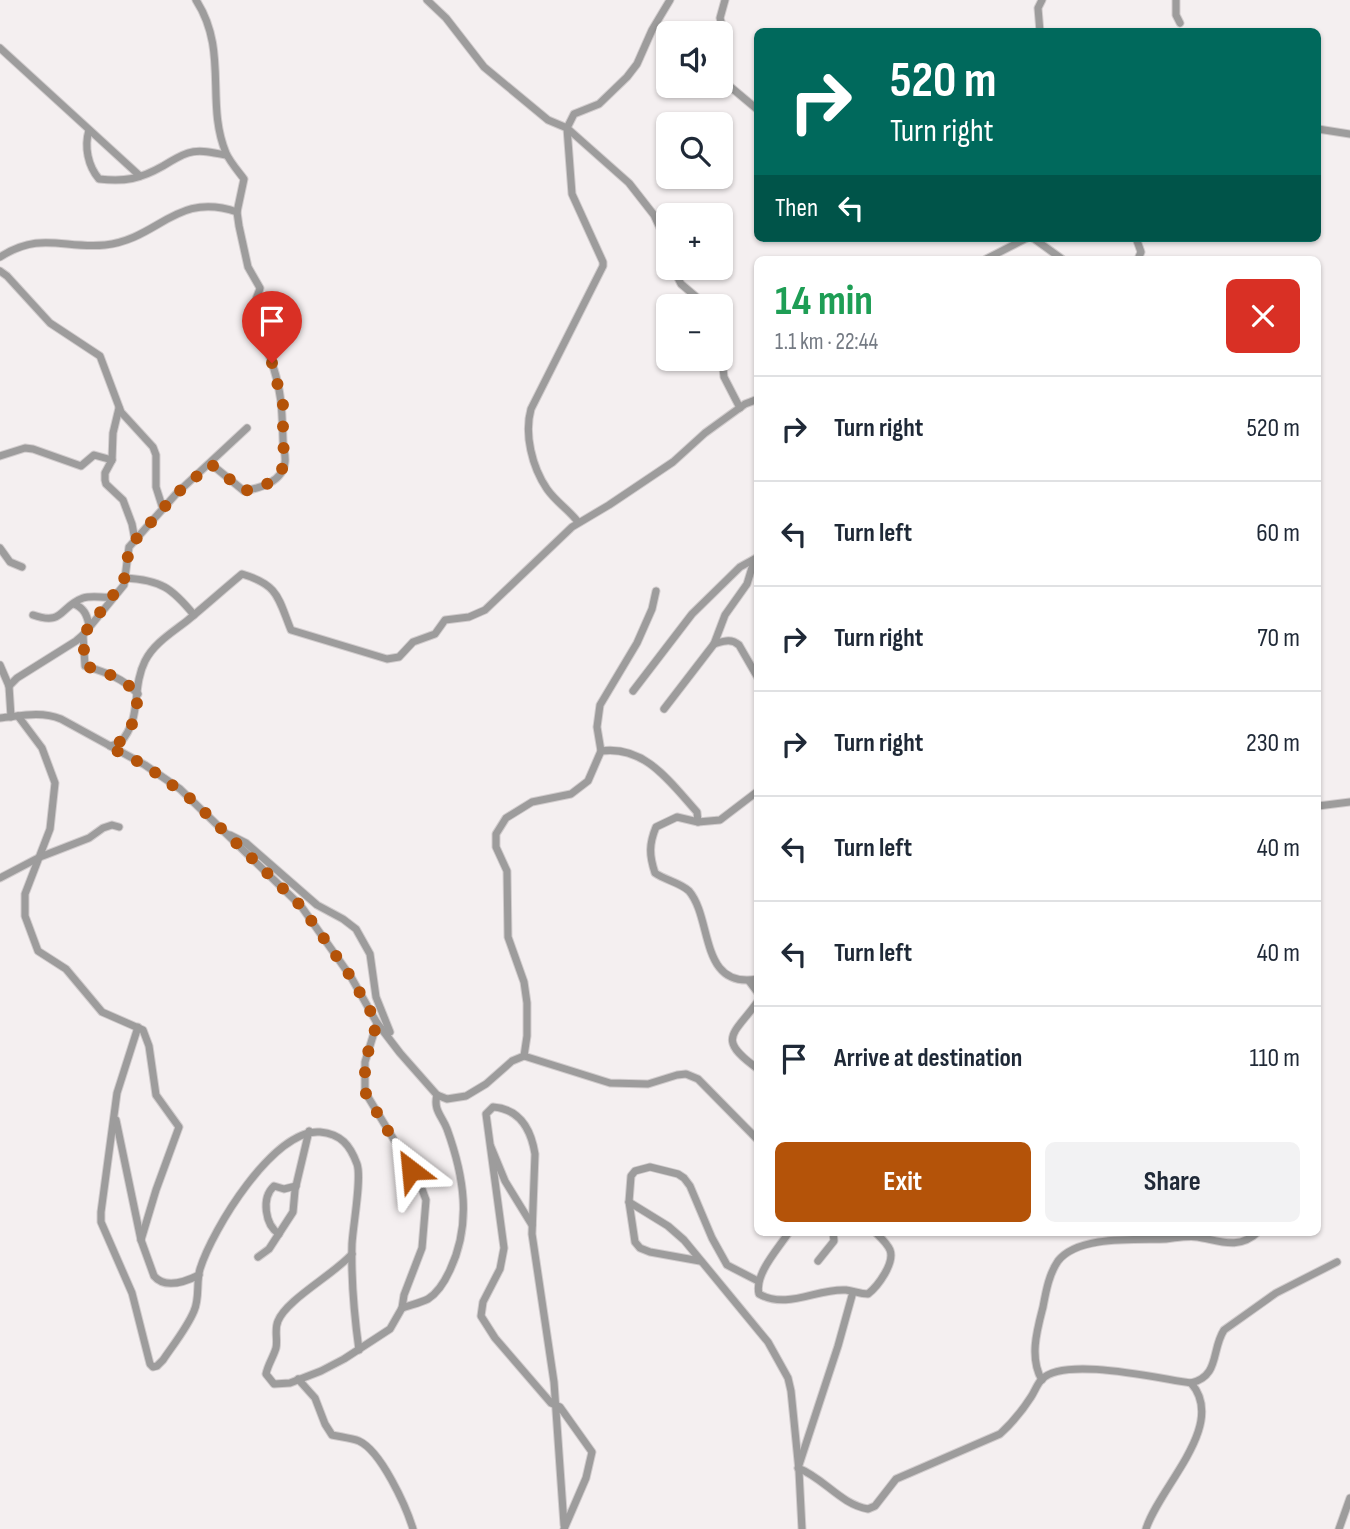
<!DOCTYPE html>
<html lang="en">
<head>
<meta charset="utf-8">
<style>
  :root { --surface:#fff; --page:#f2f2f3; --text:#1f2937; --muted:#747a83; --line:#e0e1e3; --accent:#b45309 }
  body { margin:0; font-family:"Sofia Sans Condensed",sans-serif; background:var(--page); color:var(--text); height:100vh; display:flex; flex-direction:column; font-size:26px; white-space:nowrap }
  * { box-sizing:border-box; margin:0 }
  p { font-size:23px; color:var(--muted) }
  .icon { flex:none; width:38px; height:38px; fill:none; stroke:currentColor; stroke-width:2; stroke-linecap:round; stroke-linejoin:round }
  .map { position:relative; flex:1; overflow:hidden }
  .drawer { position:absolute; left:754px; top:256px; width:567px; height:980px; display:flex; flex-direction:column; background:var(--surface); border-radius:10px; box-shadow:0 2px 5px #0004 }
  .drawer>* { flex:none }
  .hud { position:absolute; left:754px; top:28px; width:567px; height:214px; border-radius:10px; box-shadow:0 2px 5px #0004; background:#00695c; color:#fff; overflow:hidden }
  .controls { position:absolute; left:656px; top:21px; display:grid; gap:14px }
  .controls a { display:grid; place-items:center; width:77px; height:77px; border-radius:10px; background:var(--surface); box-shadow:0 2px 5px #0004; font-size:35px }
  .pin { position:absolute; display:grid; place-items:center; width:60px; height:60px; color:#fff; margin:-72px -30px; border-radius:50% 50% 50% 0; rotate:-45deg; box-shadow:0 0 7px #0007 }
  .pin .icon { rotate:45deg }
  .me { position:absolute; width:77px; margin:-38px; rotate:331deg; stroke-linejoin:round; filter:drop-shadow(0 0 5px #0008) }
  .turn { display:flex; align-items:center; gap:24px; height:147px; padding:0 21px; font-size:32px }
  .turn .icon { width:91px; height:91px; stroke-width:2.5 }
  .turn b { display:block; font-size:49px; line-height:60px }
  .then { display:flex; align-items:center; height:66px; padding:0 21px; background:#0003; gap:14px; font-size:26px }
  .round { display:grid; place-items:center; flex:none; width:74px; height:74px; border-radius:10px; background:var(--page) }
  .summary { display:flex; align-items:center; justify-content:space-between; height:119px; padding:0 21px }
  h1 { font-size:42px; font-weight:700; line-height:52px; color:#1e9e55 }
  .cta { display:flex; gap:14px; margin-top:auto; padding:14px 21px }
  .cta a { flex:1; height:80px; border-radius:10px; background:var(--accent); color:#fff; font-size:28px; font-weight:700; line-height:80px; text-align:center }
  .cta a+a { background:var(--page); color:var(--text) }
  ul { padding:0; list-style:none }
  li { display:flex; align-items:center; gap:21px; height:105px; padding:0 21px; border-top:2px solid var(--line) }
  li div { flex:1 }
  li b { display:block; font-size:26px }
  li em { font-style:normal }
  .map>svg:first-child { display:block }
  .lines { fill:none; stroke-linecap:round; stroke-linejoin:round }
  .street-casing { stroke:#d1cccd; stroke-width:9 }
  .street { stroke:#9d9c9c; stroke-width:7 }
  .route { stroke:#b45309; stroke-width:12; stroke-dasharray:0 21.6 }
</style>
</head>
<body>
<div class="map">
<svg width="1350" height="1529" viewBox="0 0 1350 1529">
  <rect width="100%" height="100%" fill="#f4eff0"/>
  <g class="lines">
    <defs>
      <g id="street">
        <path d="M196 0C229 51 205 103 226 153 230 162 238 171 244 179L237 212 239 226 248 267 260 288C259 293 255 299 255 304 252 326 267 346 273 366 282 393 282 412 283 440 283 447 286 455 285 462 283 482 260 488 244 491L211 464"/>
        <path d="M427 0 446 18 484 67 548 120 567 128 629 183 654 215 661 230 668 258"/>
        <path d="M725 0 720 18 726 39 724 68 727 84 758 110"/>
        <path d="M1176 0V15L1180 23"/>
        <path d="M1040 32 1038 8 1042 0"/>
        <path d="M0 48 140 176"/>
        <path d="M1318 129 1350 134"/>
        <path d="M89 130C84 147 88 166 99 179 125 182 140 179 163 166 171 161 179 156 188 153 200 149 214 153 226 155"/>
        <path d="M1033 238 1062 259"/>
        <path d="M1136 238 1141 252 1138 259"/>
        <path d="M0 257C41 231 63 249 105 245 159 239 176 191 237 212"/>
        <path d="M986 259 1027 238"/>
        <path d="M673 268 681 284 707 306"/>
        <path d="M0 271 7 276 50 323 100 356 121 412 153 447 156 455V487L163 509"/>
        <path d="M721 350 724 377 740 408"/>
        <path d="M119 408 113 433 112 460 105 473V480L106 484 123 500 132 524 135 540"/>
        <path d="M0 456 25 448 33 449 81 466 94 455 112 460"/>
        <path d="M578 522C569 510 556 502 547 489 532 467 524 434 531 409L603 266V262L572 194 567 128 574 114 599 104 627 77 637 64 652 30 670 0"/>
        <path d="M0 548 10 562 22 567"/>
        <path d="M125 578C161 580 172 588 194 615"/>
        <path d="M74 604C84 608 87 615 89 625"/>
        <path d="M33 615C64 626 59 607 83 598 92 595 103 598 112 597"/>
        <path d="M83 635 85 666C105 672 123 678 138 694"/>
        <path d="M714 644C724 641 731 638 739 645L758 678"/>
        <path d="M0 665 9 686 11 717"/>
        <path d="M9 686 17 678 76 641 83 635 124 585 129 547 176 494 247 428"/>
        <path d="M633 691 692 614 740 567 758 557"/>
        <path d="M664 709 714 644 725 615 747 584 754 561"/>
        <path d="M18 716 42 748 55 783 50 829 25 894V916L38 951 66 969 102 1012 143 1030 149 1046 156 1095 179 1127 156 1190 141 1240"/>
        <path d="M0 718C21 716 40 711 61 719L145 765 180 789 301 906 351 977 377 1023 400 1053 437 1095 447 1099 466 1096 486 1084 512 1061 524 1056 610 1083 648 1084 677 1075 686 1074 698 1079 758 1140"/>
        <path d="M110 746 120 743C143 717 131 689 145 661 154 643 173 632 188 620 206 605 224 589 242 574 279 585 278 598 291 630L387 659 399 657 413 642 435 634 445 620 469 617 485 610 572 527 609 505 673 462 705 433 745 404 758 399"/>
        <path d="M601 751C645 745 670 782 697 812L698 822"/>
        <path d="M758 791 720 820 698 822 677 817 656 827C649 844 649 855 655 873 665 880 681 883 689 891 713 919 699 990 758 979"/>
        <path d="M1318 806 1350 802"/>
        <path d="M230 835 246 843 317 905 343 919 356 929 370 954 376 997 390 1032"/>
        <path d="M0 878 40 857 89 838 103 828 112 825 119 827"/>
        <path d="M749 981 758 993"/>
        <path d="M758 1001C734 1035 715 1038 758 1069"/>
        <path d="M138 1027 117 1093 101 1212V1222L132 1293 150 1364 153 1367 157 1366 163 1360C173 1345 187 1328 194 1311 200 1298 196 1282 200 1269 212 1230 274 1128 320 1132 341 1134 350 1145 357 1164 362 1178 353 1225 352 1244 351 1280 354 1314 359 1350"/>
        <path d="M524 1056 527 1036V1003L524 982 508 937 507 871 496 847V834L506 818 532 802 571 794 588 781 601 751 597 727 600 705 637 643 652 609 656 591"/>
        <path d="M116 1120 141 1240 154 1276C165 1289 185 1282 199 1275"/>
        <path d="M491 1147 505 1181 532 1225"/>
        <path d="M629 1202 668 1226 684 1240 768 1342 788 1378 791 1391 799 1471 802 1529"/>
        <path d="M789 1232C779 1248 754 1274 759 1294 788 1310 817 1288 846 1290 854 1291 860 1294 868 1294 878 1286 895 1263 890 1250 887 1243 880 1237 875 1232"/>
        <path d="M279 1234C265 1225 261 1198 274 1186L284 1189 296 1186"/>
        <path d="M352 1254C333 1275 286 1300 278 1321 274 1330 278 1339 276 1348 273 1358 268 1364 266 1374L274 1384 290 1383 321 1371 344 1359 390 1329 402 1308 404 1295 422 1248 426 1200 419 1181 365 1092V1062L377 1023"/>
        <path d="M258 1257 269 1249 293 1212 295 1190 309 1131"/>
        <path d="M700 1261 650 1252 640 1248 635 1242 629 1202 631 1176 635 1171 650 1167 678 1174 684 1178 690 1186 712 1238 727 1265 758 1281"/>
        <path d="M818 1261 834 1241 833 1232"/>
        <path d="M853 1292 838 1346 798 1468C824 1478 840 1504 868 1509L875 1506 896 1479 1000 1434C1012 1423 1022 1411 1031 1397 1035 1391 1037 1384 1042 1379 1065 1356 1160 1379 1191 1383 1220 1376 1211 1350 1224 1330L1276 1293 1337 1262"/>
        <path d="M402 1308C410 1305 420 1303 428 1299 439 1292 445 1281 450 1270 472 1223 464 1176 447 1129 442 1116 433 1110 437 1095"/>
        <path d="M298 1379 315 1398 325 1424 332 1435C341 1437 351 1438 359 1441 381 1451 406 1506 413 1529"/>
        <path d="M1042 1380C1029 1358 1037 1330 1043 1307 1046 1291 1049 1274 1058 1261 1078 1235 1137 1240 1166 1239 1176 1238 1188 1235 1198 1237 1220 1241 1239 1250 1258 1232"/>
        <path d="M564 1529 586 1478 592 1452 560 1407 551 1403 495 1338 481 1316 483 1302 500 1269 504 1248 486 1114 493 1107C520 1109 531 1129 535 1154L532 1234 554 1382 564 1525"/>
        <path d="M1146 1529C1159 1487 1228 1425 1191 1383"/>
        <path d="M1339 1529 1350 1498"/>
      </g>
    </defs>
    <use href="#street" class="street-casing"/>
    <use href="#street" class="street"/>
  </g>
  <g class="lines">
    <path class="route" d="M272 363 283 405V442L285 463 279 475 263 487 244 491 211 464 176 494 129 547 126 572 121 590 114 594 83 635 85 666C105 672 123 678 138 694 136 714 132 741 109 747L145 765 191 799 301 906 351 977 377 1023 365 1062V1092L411 1170"/>
  </g>
</svg>
<div class="controls">
<a><svg class="icon" aria-label="sound" viewBox="0 0 24 24"><path d="M4 9h4l5-4v14l-5-4H4zM17 9q2 3 0 6"/></svg></a>
<a><svg class="icon" aria-label="search" viewBox="0 0 24 24"><circle cx="10" cy="10" r="6"/><path d="M15 15l6 6"/></svg></a>
<a>+</a>
<a>−</a>
</div>
<div class="pin" style="left:272px;top:363px;background:#d93025"><svg class="icon" aria-label="arrive" viewBox="0 0 24 24"><path d="M6 21V4h12l-3 4 3 4H6"/></svg></div>
<svg class="me" style="left:411px;top:1170px" viewBox="-20 -20 40 40"><path d="M0-17L14 15 0 8-14 15z" fill="#b45309" stroke="#fff" stroke-width="4"/></svg>
<div class="hud">
<div class="turn"><svg class="icon" aria-label="right" viewBox="0 0 24 24"><path d="M7 20v-9h11M14 6l5 5-5 5"/></svg><div><b>520 m</b>Turn right</div></div>
<div class="then">Then<svg class="icon" aria-label="left" viewBox="0 0 24 24"><path d="M17 20v-9H6M10 6l-5 5 5 5"/></svg></div>
</div>
<section class="drawer">
<div class="summary"><div><h1>14 min</h1><p>1.1 km · 22:44</p></div><a class="round" style="background:#d93025;color:#fff"><svg class="icon" aria-label="close" viewBox="0 0 24 24"><path d="M6 6l12 12M18 6L6 18"/></svg></a></div>
<ul>
<li><svg class="icon" aria-label="right" viewBox="0 0 24 24"><path d="M7 20v-9h11M14 6l5 5-5 5"/></svg><div><b>Turn right</b></div><em>520 m</em></li>
<li><svg class="icon" aria-label="left" viewBox="0 0 24 24"><path d="M17 20v-9H6M10 6l-5 5 5 5"/></svg><div><b>Turn left</b></div><em>60 m</em></li>
<li><svg class="icon" aria-label="right" viewBox="0 0 24 24"><path d="M7 20v-9h11M14 6l5 5-5 5"/></svg><div><b>Turn right</b></div><em>70 m</em></li>
<li><svg class="icon" aria-label="right" viewBox="0 0 24 24"><path d="M7 20v-9h11M14 6l5 5-5 5"/></svg><div><b>Turn right</b></div><em>230 m</em></li>
<li><svg class="icon" aria-label="left" viewBox="0 0 24 24"><path d="M17 20v-9H6M10 6l-5 5 5 5"/></svg><div><b>Turn left</b></div><em>40 m</em></li>
<li><svg class="icon" aria-label="left" viewBox="0 0 24 24"><path d="M17 20v-9H6M10 6l-5 5 5 5"/></svg><div><b>Turn left</b></div><em>40 m</em></li>
<li><svg class="icon" aria-label="arrive" viewBox="0 0 24 24"><path d="M6 21V4h12l-3 4 3 4H6"/></svg><div><b>Arrive at destination</b></div><em>110 m</em></li>
</ul>
<div class="cta"><a>Exit</a><a>Share</a></div>
</section>
</div>
</body>
</html>
